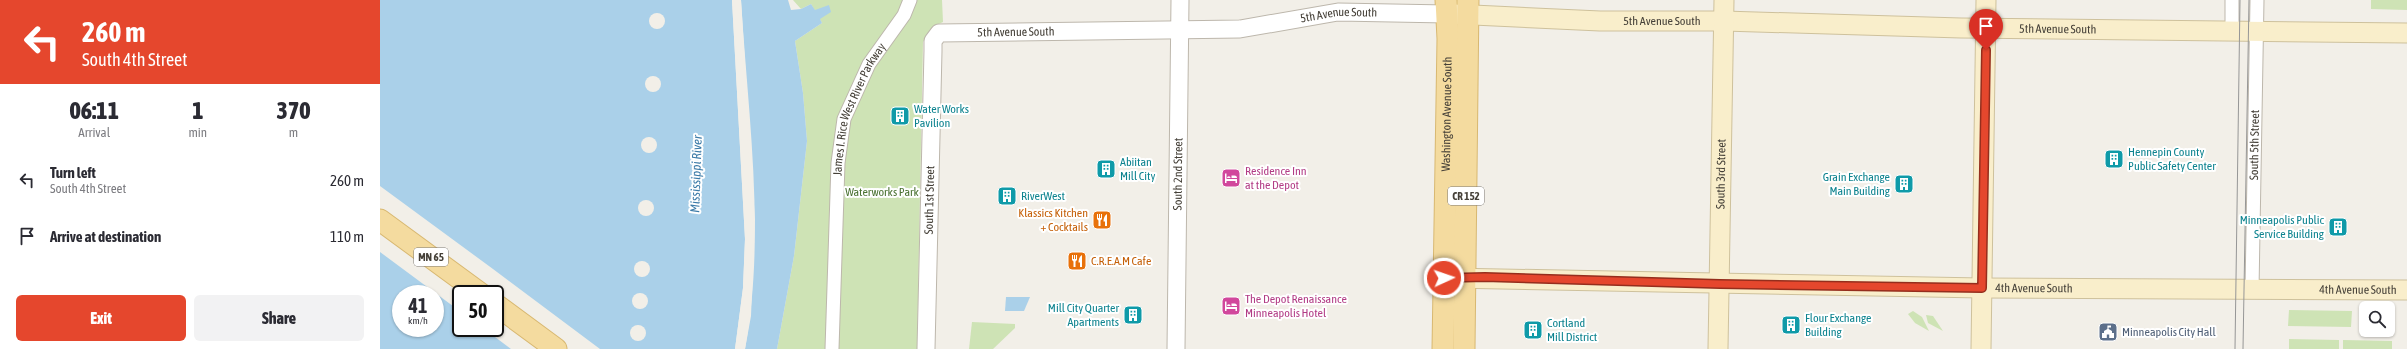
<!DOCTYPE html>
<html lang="en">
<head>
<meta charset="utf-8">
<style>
  :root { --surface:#fff; --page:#f2f2f3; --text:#2b2b33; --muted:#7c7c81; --accent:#e5472d }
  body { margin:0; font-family:"Asap Condensed",sans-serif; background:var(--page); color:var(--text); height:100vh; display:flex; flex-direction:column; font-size:15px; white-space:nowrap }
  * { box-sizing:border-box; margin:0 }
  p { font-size:13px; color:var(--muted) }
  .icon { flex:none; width:22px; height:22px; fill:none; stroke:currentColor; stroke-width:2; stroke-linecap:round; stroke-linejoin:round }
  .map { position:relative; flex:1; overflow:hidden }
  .sheet { display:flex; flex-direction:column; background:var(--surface); width:380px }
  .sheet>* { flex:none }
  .banner { background:#e5472d; color:#fff; overflow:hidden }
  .controls { position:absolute; left:1979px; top:301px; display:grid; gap:8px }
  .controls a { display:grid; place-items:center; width:36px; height:36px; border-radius:6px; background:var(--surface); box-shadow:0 1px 3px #0004; font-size:20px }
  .speed { position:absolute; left:12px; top:285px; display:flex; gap:8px; font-size:20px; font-weight:700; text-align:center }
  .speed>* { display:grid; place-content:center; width:52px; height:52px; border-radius:50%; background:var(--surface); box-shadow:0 1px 3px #0004; line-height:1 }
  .speed small { font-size:10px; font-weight:400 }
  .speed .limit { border:2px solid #111; border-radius:6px; background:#fff; color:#111 }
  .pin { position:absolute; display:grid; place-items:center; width:34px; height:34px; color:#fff; margin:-41px -17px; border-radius:50% 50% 50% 0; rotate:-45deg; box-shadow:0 0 4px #0007 }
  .pin .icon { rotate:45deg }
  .me { position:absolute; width:44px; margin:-22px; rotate:87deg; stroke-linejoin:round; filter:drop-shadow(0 0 3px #0008) }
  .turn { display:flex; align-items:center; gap:14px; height:84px; padding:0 16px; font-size:18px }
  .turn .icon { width:52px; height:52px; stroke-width:2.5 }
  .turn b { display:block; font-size:28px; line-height:34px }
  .eta { display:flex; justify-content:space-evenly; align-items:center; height:68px; text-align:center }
  .eta b { font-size:24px; font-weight:800; line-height:28px }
  .button { display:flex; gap:8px; margin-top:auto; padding:8px 16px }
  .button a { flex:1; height:46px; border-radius:6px; background:var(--accent); color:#fff; font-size:16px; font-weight:800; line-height:46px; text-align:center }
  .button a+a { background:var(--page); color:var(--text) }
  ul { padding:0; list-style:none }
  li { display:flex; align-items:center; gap:12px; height:56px; padding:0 16px }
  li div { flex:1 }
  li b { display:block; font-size:15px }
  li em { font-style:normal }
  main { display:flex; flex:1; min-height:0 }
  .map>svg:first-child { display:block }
  .green { fill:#cee3b5 }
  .water { fill:#aad0e9; fill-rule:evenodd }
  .pier { fill:#f2efe8 }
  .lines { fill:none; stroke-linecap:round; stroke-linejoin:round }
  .minor-casing { stroke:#bdb7ac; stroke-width:15 }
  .tertiary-casing { stroke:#bdb7ac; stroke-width:19 }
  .secondary-casing { stroke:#cec19c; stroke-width:21 }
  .primary-casing { stroke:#d8b871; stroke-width:23 }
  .minor { stroke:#fff; stroke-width:13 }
  .tertiary { stroke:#fff; stroke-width:17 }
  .secondary { stroke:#f9eecb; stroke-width:19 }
  .primary { stroke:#f4db9f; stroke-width:21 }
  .tram { stroke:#969696; stroke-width:1 }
  .route-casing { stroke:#952e1d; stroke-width:10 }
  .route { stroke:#e5472d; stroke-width:7 }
  .labels { text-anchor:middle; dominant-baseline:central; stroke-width:4; stroke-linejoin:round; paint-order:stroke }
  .shield { fill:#fff; stroke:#7d7974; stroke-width:1 }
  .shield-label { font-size:11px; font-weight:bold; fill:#454038 }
  .street-label { font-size:12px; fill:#454038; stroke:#fff }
  .culture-label { font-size:12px; fill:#0d838f; stroke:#fff; text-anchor:start }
  .hotel-label { font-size:12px; fill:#b23c85; stroke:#fff; text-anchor:start }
  .park-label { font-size:12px; fill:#497130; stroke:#fff }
  .food-label { font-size:12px; fill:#c56008; stroke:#fff; text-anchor:end }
  .service-label { font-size:12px; fill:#4e5e75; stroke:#fff; text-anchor:start }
  .water-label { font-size:13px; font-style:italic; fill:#3b7aa7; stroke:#fff }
</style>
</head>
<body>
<main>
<section class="sheet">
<div class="banner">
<div class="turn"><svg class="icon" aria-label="left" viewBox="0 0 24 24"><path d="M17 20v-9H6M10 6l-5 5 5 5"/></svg><div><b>260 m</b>South 4th Street</div></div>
</div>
<div class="eta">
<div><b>06:11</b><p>Arrival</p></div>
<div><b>1</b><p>min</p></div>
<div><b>370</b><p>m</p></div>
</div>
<ul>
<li><svg class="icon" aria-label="left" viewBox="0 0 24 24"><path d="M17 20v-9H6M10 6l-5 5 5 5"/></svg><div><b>Turn left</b><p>South 4th Street</p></div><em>260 m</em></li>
<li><svg class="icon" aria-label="arrive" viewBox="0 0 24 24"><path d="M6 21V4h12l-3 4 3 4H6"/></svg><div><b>Arrive at destination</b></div><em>110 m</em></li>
</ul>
<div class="button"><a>Exit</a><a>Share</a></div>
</section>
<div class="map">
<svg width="2027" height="349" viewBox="0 0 2027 349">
  <rect width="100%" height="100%" fill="#f2efe8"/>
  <g class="green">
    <path d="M413 0H562L563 22 554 26 543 42 537 349H397L414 256 427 141 423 93 415 41 442 23 431 4 421 9Z"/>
    <path d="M1991 0H2027V10L1991 9Z"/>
    <path d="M1909 310 1972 311 1971 327 1908 326Z"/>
    <path d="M1533 311 1542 317 1549 331 1535 323 1528 314Z"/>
    <path d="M1546 315 1553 316 1563 331 1548 323Z"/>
    <path d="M592 322 635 324V328L613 349H589Z"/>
    <path d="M1909 339 1959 340V349H1909Z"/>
    <path d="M1963 340 2012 341V349H1963Z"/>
  </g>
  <g class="water">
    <path d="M0 0H352L365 239 363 288 355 349H0ZM21 294H55V328H21ZM81 294H115V328H81Z"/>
    <path d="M361 0H408L411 10 421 9 431 4 435 10 449 5 451 12 440 19 442 23 415 41 423 93 427 141 414 256 397 349H365C386 234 368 116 361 0Z"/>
    <path d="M626 297H650L644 311H625Z"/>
  </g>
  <g class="pier">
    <path d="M352 0H354L367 239 365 288 357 349H355L363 288 365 239Z"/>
    <path d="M359 0H361L375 220 371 316 365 349H363L369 316 371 289 373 220Z"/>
    <circle cx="277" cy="21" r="8"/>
    <circle cx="273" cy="84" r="8"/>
    <circle cx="269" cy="145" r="8"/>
    <path d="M0 186 113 269 220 349H131L103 328H115V294H81V312L0 252Z"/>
    <circle cx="266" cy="208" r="8"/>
    <circle cx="262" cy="269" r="8"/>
    <circle cx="260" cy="301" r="8"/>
    <circle cx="258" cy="333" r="8"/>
  </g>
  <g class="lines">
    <defs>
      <g id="minor">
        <path d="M1852 32V0"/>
        <path id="s1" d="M1872 290 1877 0"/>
        <path id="s2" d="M452 349 458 163 464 119 489 64 524 15 530 0"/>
      </g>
      <g id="tertiary">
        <path id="s3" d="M546 349 553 51V41L559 33 860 29 958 12 1067 14"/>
        <path id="s4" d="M796 349 800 0"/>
      </g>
      <g id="secondary">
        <path id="s5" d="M1072 14 1220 21H1344L1581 28 2027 33"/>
        <path id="s6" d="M1071 278 1602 288 2027 290"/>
        <path id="s7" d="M1338 349 1344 0"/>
        <path d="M1601 349 1606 0"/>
      </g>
      <g id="primary">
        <path d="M0 220 101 294"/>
        <path d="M115 304 176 349"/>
        <path id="s8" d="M1063 349 1068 39 1066 0"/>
        <path d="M1084 349 1088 0"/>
      </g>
    </defs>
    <use href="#minor" class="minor-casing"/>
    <use href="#tertiary" class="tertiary-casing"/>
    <use href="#secondary" class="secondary-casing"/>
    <use href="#primary" class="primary-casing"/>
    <use href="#minor" class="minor"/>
    <use href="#tertiary" class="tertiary"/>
    <use href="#secondary" class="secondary"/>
    <use href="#primary" class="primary"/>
    <g class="tram">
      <path d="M1855 349 1860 0"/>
      <path d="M1863 349 1869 0"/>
    </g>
  </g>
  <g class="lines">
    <defs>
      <path id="route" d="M1064 278 1105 277 1340 284 1602 288 1606 50"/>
    </defs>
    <use href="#route" class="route-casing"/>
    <use href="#route" class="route"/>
  </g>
  <defs>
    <symbol id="building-square" viewBox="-11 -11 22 22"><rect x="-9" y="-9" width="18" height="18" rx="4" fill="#0f9aa8" stroke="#fff"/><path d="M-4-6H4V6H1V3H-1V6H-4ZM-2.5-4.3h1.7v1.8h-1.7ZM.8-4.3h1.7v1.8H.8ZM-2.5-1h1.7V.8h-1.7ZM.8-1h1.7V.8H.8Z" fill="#fff"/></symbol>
    <symbol id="hotel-square" viewBox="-11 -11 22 22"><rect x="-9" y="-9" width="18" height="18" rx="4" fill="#d1479c" stroke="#fff"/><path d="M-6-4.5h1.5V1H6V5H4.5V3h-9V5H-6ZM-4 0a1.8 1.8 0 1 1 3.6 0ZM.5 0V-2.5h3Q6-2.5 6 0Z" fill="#fff"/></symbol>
    <symbol id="restaurant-square" viewBox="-11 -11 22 22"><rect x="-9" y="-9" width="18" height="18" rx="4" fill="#e8710a" stroke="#fff"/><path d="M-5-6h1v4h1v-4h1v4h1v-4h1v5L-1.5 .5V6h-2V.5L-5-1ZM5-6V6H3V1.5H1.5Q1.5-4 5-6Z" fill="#fff"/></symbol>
    <symbol id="civic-square" viewBox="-11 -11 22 22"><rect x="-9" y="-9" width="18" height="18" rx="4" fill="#5c6f8a" stroke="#fff"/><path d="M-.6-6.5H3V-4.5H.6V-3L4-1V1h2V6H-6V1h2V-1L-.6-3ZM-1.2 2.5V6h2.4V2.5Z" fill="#fff"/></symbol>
  </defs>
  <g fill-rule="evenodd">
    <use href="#building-square" x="509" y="105" width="22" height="22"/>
    <use href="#building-square" x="1723" y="148" width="22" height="22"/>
    <use href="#building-square" x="715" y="158" width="22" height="22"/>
    <use href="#hotel-square" x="840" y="167" width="22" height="22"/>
    <use href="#building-square" x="1513" y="173" width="22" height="22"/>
    <use href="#building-square" x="616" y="185" width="22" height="22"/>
    <use href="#restaurant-square" x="711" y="209" width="22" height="22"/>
    <use href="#building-square" x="1947" y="216" width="22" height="22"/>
    <use href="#restaurant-square" x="686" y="250" width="22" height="22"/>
    <use href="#hotel-square" x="840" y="295" width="22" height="22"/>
    <use href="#building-square" x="742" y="304" width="22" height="22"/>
    <use href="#building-square" x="1400" y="314" width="22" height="22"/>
    <use href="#building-square" x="1142" y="319" width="22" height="22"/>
    <use href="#civic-square" x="1717" y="321" width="22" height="22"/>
  </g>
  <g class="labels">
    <g class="shield">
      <rect x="1068" y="187" width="36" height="18" rx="3"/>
      <rect x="34" y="248" width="34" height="18" rx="3"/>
    </g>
    <g class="shield-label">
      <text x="1086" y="196">CR 152</text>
      <text x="51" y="257">MN 65</text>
    </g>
    <g class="street-label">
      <text stroke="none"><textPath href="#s3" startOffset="719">5th Avenue South</textPath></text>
      <text stroke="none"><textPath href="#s5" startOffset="210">5th Avenue South</textPath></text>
      <text stroke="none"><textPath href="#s5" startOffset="606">5th Avenue South</textPath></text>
      <text stroke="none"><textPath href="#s3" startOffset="395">5th Avenue South</textPath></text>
      <text stroke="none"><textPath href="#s2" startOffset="244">James I. Rice West River Parkway</textPath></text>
      <text stroke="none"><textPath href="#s8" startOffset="235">Washington Avenue South</textPath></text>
      <text stroke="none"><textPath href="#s1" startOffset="145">South 5th Street</textPath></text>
      <text stroke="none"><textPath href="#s4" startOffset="175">South 2nd Street</textPath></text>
      <text stroke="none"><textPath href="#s7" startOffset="175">South 3rd Street</textPath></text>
      <text stroke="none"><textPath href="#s3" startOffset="149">South 1st Street</textPath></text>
      <text stroke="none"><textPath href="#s6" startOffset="583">4th Avenue South</textPath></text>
      <text stroke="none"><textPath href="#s6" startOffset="907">4th Avenue South</textPath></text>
    </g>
    <g class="culture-label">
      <text x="534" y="109">Water Works<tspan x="534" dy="14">Pavilion</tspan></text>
      <text x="1748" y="152">Hennepin County<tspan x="1748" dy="14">Public Safety Center</tspan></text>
      <text x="740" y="162">Abiitan<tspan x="740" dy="14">Mill City</tspan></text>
      <text x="1510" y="177" text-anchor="end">Grain Exchange<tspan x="1510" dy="14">Main Building</tspan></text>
      <text x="641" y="196">RiverWest</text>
      <text x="1944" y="220" text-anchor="end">Minneapolis Public<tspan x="1944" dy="14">Service Building</tspan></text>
      <text x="739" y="308" text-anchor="end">Mill City Quarter<tspan x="739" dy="14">Apartments</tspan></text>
      <text x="1425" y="318">Flour Exchange<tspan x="1425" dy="14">Building</tspan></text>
      <text x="1167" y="323">Cortland<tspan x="1167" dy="14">Mill District</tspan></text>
    </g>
    <g class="hotel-label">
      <text x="865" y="171">Residence Inn<tspan x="865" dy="14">at the Depot</tspan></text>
      <text x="865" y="299">The Depot Renaissance<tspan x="865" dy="14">Minneapolis Hotel</tspan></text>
    </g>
    <g class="park-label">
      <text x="502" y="192">Waterworks Park</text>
    </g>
    <g class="food-label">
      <text x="708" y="213">Klassics Kitchen<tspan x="708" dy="14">+ Cocktails</tspan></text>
      <text x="711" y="261" text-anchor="start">C.R.E.A.M Cafe</text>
    </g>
    <g class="service-label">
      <text x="1742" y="332">Minneapolis City Hall</text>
    </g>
    <g class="water-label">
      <text transform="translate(316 174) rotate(-88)">Mississippi River</text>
    </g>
  </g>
</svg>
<div class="controls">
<a><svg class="icon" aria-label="search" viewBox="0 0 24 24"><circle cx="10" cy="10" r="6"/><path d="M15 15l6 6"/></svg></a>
</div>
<div class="speed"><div>41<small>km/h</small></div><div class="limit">50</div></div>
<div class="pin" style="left:1606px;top:50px;background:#d93025"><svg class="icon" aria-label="arrive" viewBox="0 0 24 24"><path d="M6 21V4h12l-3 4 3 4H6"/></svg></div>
<svg class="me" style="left:1064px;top:278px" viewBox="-20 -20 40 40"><circle r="17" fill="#e5472d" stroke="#fff" stroke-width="3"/><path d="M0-11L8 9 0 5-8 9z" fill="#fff"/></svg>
</div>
</main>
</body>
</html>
